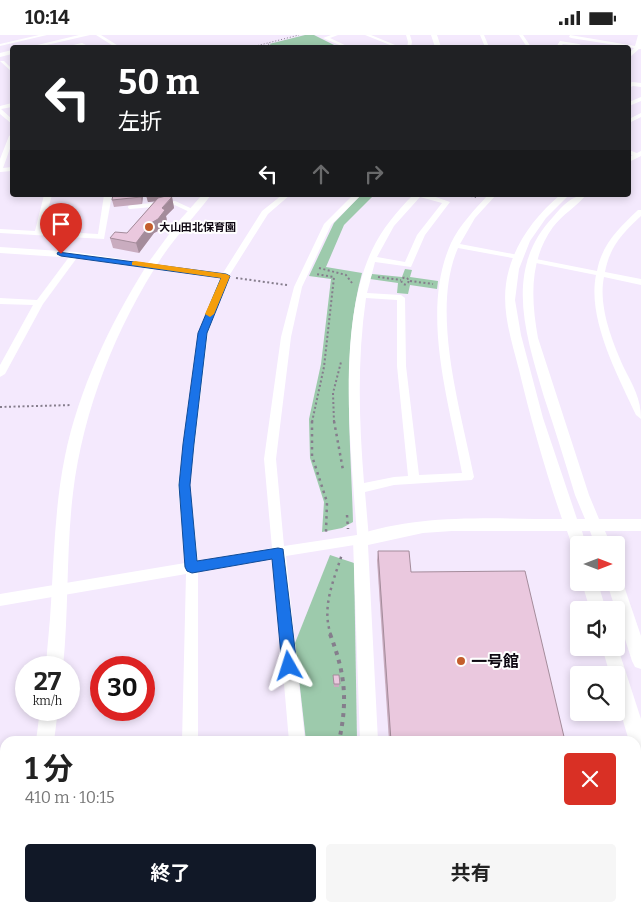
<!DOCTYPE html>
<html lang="ja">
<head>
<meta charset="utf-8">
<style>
  :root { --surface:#fff; --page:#f6f6f6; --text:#222; --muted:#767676; --accent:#111827 }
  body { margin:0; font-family:Bitter,"Noto Sans JP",serif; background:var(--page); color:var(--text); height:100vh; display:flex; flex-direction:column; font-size:19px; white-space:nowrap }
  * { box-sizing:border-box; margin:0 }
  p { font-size:16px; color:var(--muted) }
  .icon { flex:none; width:28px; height:28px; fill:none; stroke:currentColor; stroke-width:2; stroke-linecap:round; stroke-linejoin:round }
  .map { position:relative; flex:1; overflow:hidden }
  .side { position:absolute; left:0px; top:701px; width:641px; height:176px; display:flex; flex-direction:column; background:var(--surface); border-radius:15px 15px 0 0; box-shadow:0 2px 8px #0003 }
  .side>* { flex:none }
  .guide { position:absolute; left:10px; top:10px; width:621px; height:152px; border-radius:5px; box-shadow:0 2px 8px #0003; background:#202124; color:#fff; overflow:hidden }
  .needle { width:32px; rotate:90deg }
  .controls { position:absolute; left:570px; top:501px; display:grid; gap:10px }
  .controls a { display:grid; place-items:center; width:55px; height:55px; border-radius:5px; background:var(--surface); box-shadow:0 2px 8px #0003; font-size:25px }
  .speed { position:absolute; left:15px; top:621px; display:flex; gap:10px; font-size:25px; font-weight:700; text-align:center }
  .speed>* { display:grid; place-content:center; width:65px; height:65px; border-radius:50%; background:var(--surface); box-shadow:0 2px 8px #0003; line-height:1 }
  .speed small { font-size:12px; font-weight:400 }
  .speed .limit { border:8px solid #d22; background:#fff; color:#111 }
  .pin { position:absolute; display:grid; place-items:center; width:42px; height:42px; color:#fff; margin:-51px -21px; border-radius:50% 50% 50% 0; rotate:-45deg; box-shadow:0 0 5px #0007 }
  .pin .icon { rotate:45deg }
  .me { position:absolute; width:55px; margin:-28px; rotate:354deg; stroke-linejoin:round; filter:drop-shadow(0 0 4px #0008) }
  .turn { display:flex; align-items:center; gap:18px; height:105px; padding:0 25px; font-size:22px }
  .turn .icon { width:65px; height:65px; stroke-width:2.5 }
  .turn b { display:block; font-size:35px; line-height:42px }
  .lanes { display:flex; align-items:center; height:48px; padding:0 25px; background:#0003; justify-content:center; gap:25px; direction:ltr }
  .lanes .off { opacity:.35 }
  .round { display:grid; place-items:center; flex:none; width:52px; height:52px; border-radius:5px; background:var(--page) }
  .head { display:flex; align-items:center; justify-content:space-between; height:85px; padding:0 25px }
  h1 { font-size:30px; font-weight:700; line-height:38px }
  .primary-button { display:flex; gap:10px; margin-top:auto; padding:10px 25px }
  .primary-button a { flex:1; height:58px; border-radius:5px; background:var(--accent); color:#fff; font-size:20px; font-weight:700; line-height:58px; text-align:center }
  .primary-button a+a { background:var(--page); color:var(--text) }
  .status { display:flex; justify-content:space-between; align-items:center; height:35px; padding:0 25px; background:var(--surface); direction:ltr }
  .status svg { height:14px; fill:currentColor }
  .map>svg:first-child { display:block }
  .green { fill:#9dcaac }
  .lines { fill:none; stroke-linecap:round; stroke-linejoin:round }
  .path-far3 { stroke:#857d8c; stroke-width:1; stroke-dasharray:1 2; stroke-linecap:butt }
  .path-far2 { stroke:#857d8c; stroke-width:2; stroke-dasharray:2 2.5; stroke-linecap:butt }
  .path-far1 { stroke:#857d8c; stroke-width:2.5; stroke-dasharray:2.5 4; stroke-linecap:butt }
  .path { stroke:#857d8c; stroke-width:4; stroke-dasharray:4 5; stroke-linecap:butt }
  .service { stroke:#fff; stroke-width:4 }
  .minor { fill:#fff; fill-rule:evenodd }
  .tertiary { fill:#fff; fill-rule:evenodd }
  .wall { fill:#c9acbf }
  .shaded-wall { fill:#a48c9b }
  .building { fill:#eac8de; stroke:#a48c9b }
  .route { fill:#1a73e8; stroke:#114b97 }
  .slow { fill:#f59e0b }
  .poi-dot { fill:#c45e2d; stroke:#fff; stroke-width:2 }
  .labels { text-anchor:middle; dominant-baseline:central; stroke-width:4; stroke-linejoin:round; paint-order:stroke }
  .far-poi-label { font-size:11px; font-weight:bold; fill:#0f0913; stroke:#fff; text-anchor:start }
  .near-poi-label { font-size:16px; font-weight:bold; fill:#0f0913; stroke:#fff; text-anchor:start }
</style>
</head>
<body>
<div class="status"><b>10:14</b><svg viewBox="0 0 49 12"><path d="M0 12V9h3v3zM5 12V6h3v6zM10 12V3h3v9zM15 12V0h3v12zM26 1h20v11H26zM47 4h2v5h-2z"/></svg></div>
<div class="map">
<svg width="641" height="877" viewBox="0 0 641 877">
  <rect width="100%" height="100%" fill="#f4e9fd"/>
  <g class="green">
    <path d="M305 0H314L336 11 329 12H276L269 9Z"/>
    <path d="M361 160H374L344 190 326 232 362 238C341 314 351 409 353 487L342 493 322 497 324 467 310 423 309 384 321 329 331 244 309 241 334 188Z"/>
    <path d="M405 234 412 235 410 242 438 246 437 254 410 250 408 259 397 258 398 248 370 244 372 239 402 242Z"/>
    <path d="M330 520 354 528 357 706H306L295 608Z"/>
  </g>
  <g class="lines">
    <g class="path-far3">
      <path d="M268 9 275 12"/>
      <path d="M252 12 299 0"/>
    </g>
    <g class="path-far2">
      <path d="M466 160 476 162"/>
      <path d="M319 233 346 240 352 248"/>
      <path d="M378 242 401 245"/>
      <circle cx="405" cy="246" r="3.5"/>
      <path d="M236 243 287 250"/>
      <path d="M410 246 433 249"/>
      <path d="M0 372 72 370"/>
      <path d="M312 387 324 332 334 242 316 239"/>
      <path d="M334 387 333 358 341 327"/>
    </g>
    <g class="path-far1">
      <path d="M312 386V421L327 467 326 497"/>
      <path d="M334 386 343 435"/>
      <path d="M347 480 348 494"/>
      <path d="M331 600C321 572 334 545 342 519"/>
    </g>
    <g class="path">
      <path d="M330 599C345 638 348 665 339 706"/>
      <path d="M350 872 352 877"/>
    </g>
    <path class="service" d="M130 172 175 168 192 176"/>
    <g class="minor">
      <path d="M39 0H47L0 11V9Z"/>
      <path d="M96 0H101L120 12H115Z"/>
      <path d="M331 0H338L330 3 349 12H344L323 3Z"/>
      <path d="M365 0H371L400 12H395Z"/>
      <path d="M406 0H410L412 7 411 12H407L408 7Z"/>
      <path d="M480 0H484L489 12H485Z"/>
      <path d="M519 0H523L531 12H527Z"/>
      <path d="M570 0 635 11 638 0H641V14H639L629 23V18L634 13 571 3 569 2Z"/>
      <path d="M560 6 579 9 581 10 579 11 563 9 560 12H556Z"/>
      <path d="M82 8 90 12 81 11 64 12Z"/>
      <path d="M0 26H4L12 34V37Z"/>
      <path d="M632 47 641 48V52L633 51 629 53V49Z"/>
      <path d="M641 62V66L629 71V67Z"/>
      <path d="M12 68V72L1 74 12 84V89L0 79V71Z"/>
      <path d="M641 78V82L629 88V84Z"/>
      <path d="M12 99V108L3 133 12 132V136L0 137V124L9 101Z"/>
      <path d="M629 115 639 119 640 120 637 122 629 119Z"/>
      <path d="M44 160H52L42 196 98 199 104 160H112L104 204 0 198V194L35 196Z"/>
      <path d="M282 160H290L268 179 229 241 208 298 190 450 198 526 272 513 264 424 281 302 294 252 324 189 353 160H361L331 190 302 252 291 302 276 424 284 511 357 500C351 416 336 291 372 215 382 194 397 176 413 160H430L450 167 425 200 411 232 375 227 367 258 401 260 405 263 406 331 419 440 462 438C449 366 420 277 451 208 459 191 475 174 488 160H496L475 183 460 209 518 220 522 222 518 224 458 213C430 277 461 375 474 442L472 445 394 450 365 457 369 504 367 508 286 521 305 706H289L273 523 198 536V706H182L186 539 0 571V559L185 528 178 450 198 298 220 243 150 233 146 231 150 229 223 238 262 176ZM420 162 442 168 417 200 405 227 377 222 394 191ZM366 263 397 265V331L408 441 394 442 364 448C359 386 357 325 366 263Z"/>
      <path d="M638 175H641V181C622 199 610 211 605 237L641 244V250L604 242C598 271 612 306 624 333 633 351 641 363 641 384L636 380C618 341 587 284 596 240L531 227 527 225 531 223 597 236C602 209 619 193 638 175Z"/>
      <path d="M72 218 79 220 43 269 5 339 0 342V330L33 270 0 269V263L37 265Z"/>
      <rect x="172" y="872" width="18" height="5"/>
      <rect x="304" y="872" width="18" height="5"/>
    </g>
    <g class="tertiary">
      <path d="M79 0H90L38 12H29Z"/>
      <path d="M431 0H437L441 12H435Z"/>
      <path d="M12 15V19L0 22V18Z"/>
      <path d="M641 116V121L629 127V122Z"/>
      <path d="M202 160H211C195 181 177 200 162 222 116 292 83 375 73 458 66 516 69 574 63 632H46C47 611 50 590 51 568 54 519 55 470 65 421 79 354 109 291 145 233L75 223 0 218V212L75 217 148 228 178 187Z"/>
      <path d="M560 160H569L546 183 530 206 519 234 515 265 521 300 543 383 577 484H585L575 460C565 427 555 394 544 362 526 300 503 235 553 182 562 171 572 160 586 160 576 172 563 179 553 192 529 225 531 265 538 303L589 460 599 484H641V496H605L611 510H595L590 496H582L586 510H579V517L574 516 567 496H452L423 498 368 510 378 706H360L353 505 355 501C418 478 496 484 562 484 545 435 531 385 519 335 512 307 502 278 506 249 511 213 533 183 560 160Z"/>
      <path d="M616 541 621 543 623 548 641 601V634L635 632 632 626 607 548H616Z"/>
      <path d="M582 548H598L606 575H590Z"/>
      <path d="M616 607 641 684V723L636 721V706H629L616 662V640H610L602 612H616Z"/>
      <path d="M40 675H58L54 706H36Z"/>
      <path d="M5 864V872H23L22 877H0Z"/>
      <path d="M370 872H392L393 877H371Z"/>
    </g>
  </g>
  <g class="wall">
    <path d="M146 160 172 162 174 173 166 181 167 186 160 195 154 198 139 218 113 213 110 203 127 198 155 166 148 167Z"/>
    <path d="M143 161 142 169 114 172 112 165Z"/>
    <path d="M378 516 411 537 565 706H389L377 525Z"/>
    <path d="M333 640H339V652H334Z"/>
    <path d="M415 872H603L605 877H420Z"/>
  </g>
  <g class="shaded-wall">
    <path d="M141 160H142L143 161 142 169Z"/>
    <path d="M146 160H171L172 163V162L174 173 166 181 167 186 160 195 154 198 139 218 136 208 162 173 170 165 148 167Z"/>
  </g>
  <g class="building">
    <path d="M113 160H141V162L112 165Z"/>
    <path d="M166 161 172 162 162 173 165 175 158 184 151 188 136 208 110 203 115 197 127 198 158 163Z"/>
    <path d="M378 516H409L411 537 525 536 565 706H391Z"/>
    <path d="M333 640H339L340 649H334Z"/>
    <path d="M421 872H603L605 877H426Z"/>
  </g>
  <path class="route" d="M58 217 226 239 230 241 207 298 194 409 190 450 197 526 278 513 283 514 297 631 294 636 289 638 284 636 282 631 272 524 192 538 187 536 185 532 179 450 183 409 198 298 221 243 61 221 57 219Z"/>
  <path class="slow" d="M135 226 226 239 230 241 214 279 210 282 205 279 221 243 132 230V227Z"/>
  <g class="poi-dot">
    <circle cx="149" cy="192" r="5"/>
    <circle cx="461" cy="626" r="5"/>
  </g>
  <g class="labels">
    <g class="far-poi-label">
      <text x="159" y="192">大山田北保育園</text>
    </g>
    <g class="near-poi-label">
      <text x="471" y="626">一号館</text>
    </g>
  </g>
</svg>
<div class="controls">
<a><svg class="needle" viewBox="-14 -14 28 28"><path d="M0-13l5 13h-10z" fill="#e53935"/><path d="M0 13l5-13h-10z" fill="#767676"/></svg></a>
<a><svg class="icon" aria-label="sound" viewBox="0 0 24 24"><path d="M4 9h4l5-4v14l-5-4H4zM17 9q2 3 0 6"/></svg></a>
<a><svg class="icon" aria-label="search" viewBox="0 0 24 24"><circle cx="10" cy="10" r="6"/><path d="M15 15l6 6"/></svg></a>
</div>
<div class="speed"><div>27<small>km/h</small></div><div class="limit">30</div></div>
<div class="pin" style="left:61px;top:219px;background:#d93025"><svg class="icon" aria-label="arrive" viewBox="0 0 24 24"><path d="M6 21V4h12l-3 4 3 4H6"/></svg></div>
<svg class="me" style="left:289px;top:631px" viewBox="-20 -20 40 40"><path d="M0-17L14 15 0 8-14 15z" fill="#1a73e8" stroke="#fff" stroke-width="4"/></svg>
<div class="guide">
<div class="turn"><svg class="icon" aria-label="left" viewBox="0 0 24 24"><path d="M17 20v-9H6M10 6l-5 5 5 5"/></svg><div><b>50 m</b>左折</div></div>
<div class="lanes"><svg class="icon" aria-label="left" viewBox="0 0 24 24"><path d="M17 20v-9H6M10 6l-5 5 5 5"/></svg><svg class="icon off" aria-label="ahead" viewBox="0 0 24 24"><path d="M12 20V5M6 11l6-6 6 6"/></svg><svg class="icon off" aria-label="right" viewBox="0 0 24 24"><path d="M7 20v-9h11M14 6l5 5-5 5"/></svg></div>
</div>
<section class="side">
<div class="head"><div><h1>1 分</h1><p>410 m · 10:15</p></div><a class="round" style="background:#d93025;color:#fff"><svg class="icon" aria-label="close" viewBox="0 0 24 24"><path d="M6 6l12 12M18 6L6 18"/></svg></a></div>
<div class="primary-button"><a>終了</a><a>共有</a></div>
</section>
</div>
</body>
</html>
